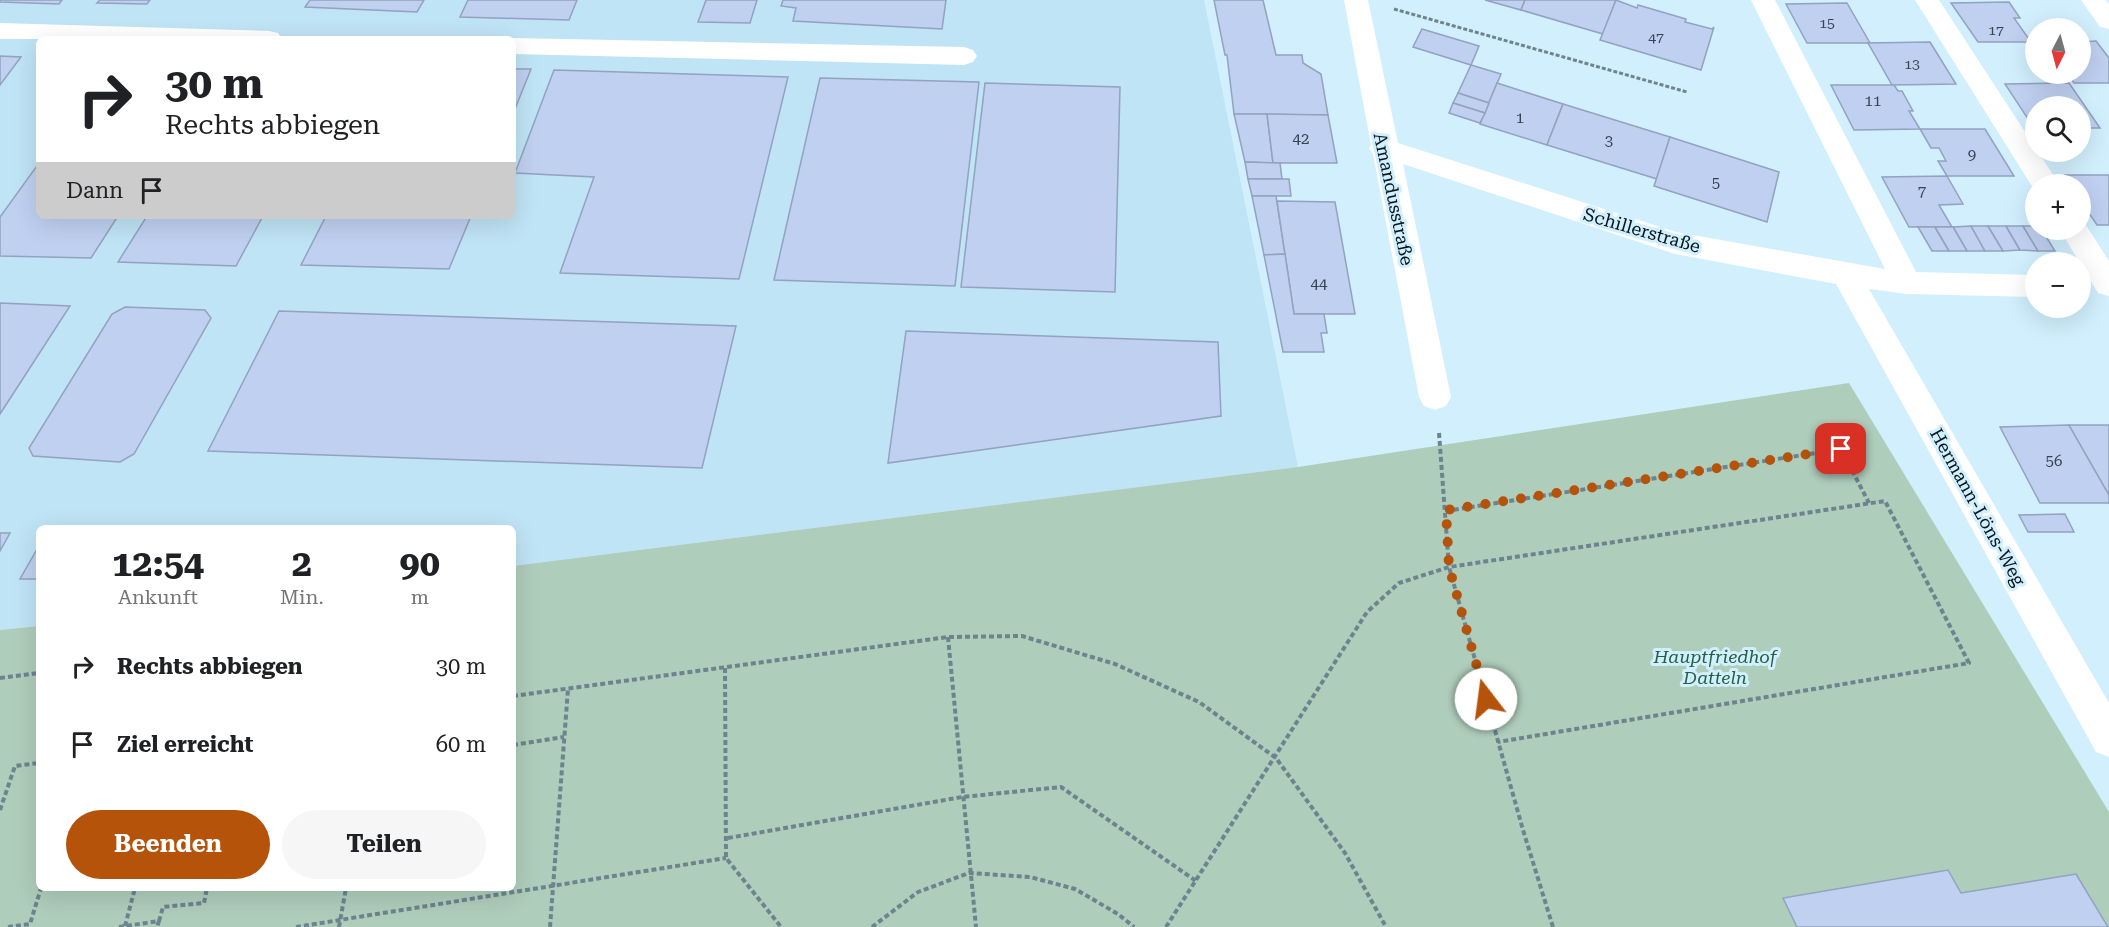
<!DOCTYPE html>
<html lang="de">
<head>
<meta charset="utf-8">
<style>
  :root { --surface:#fff; --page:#f6f6f6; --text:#202124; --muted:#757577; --accent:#b45309 }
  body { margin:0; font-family:"Roboto Serif",serif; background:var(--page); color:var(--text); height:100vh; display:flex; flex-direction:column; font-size:22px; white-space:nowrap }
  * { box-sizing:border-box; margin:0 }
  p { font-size:20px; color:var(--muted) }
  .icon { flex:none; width:33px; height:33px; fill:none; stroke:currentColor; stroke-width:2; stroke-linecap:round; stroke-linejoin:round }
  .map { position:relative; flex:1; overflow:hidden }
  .details { position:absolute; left:36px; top:525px; width:480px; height:366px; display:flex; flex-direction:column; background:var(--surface); border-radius:9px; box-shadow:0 6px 24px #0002 }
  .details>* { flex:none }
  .top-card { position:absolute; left:36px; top:36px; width:480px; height:183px; border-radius:9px; box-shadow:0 6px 24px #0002; background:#fff; color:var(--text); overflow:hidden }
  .needle { width:39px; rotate:186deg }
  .buttons { position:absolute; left:2025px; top:18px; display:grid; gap:12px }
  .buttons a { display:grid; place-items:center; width:66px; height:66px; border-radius:50%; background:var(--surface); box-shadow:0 6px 24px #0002; font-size:30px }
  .pin { position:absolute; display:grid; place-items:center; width:51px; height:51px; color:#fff; margin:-26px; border-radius:12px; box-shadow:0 3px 9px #0006 }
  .me { position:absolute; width:66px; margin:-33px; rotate:345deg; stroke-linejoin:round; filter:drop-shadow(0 0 4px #0008) }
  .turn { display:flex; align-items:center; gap:21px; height:126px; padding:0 30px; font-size:27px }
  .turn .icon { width:78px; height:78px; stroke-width:2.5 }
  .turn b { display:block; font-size:42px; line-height:51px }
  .then { display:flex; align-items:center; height:57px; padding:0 30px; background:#0003; gap:12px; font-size:22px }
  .eta { display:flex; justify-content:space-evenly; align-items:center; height:102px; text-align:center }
  .eta b { font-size:36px; font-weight:700; line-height:42px }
  .button { display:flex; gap:12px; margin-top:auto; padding:12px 30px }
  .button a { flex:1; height:69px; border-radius:36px; background:var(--accent); color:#fff; font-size:24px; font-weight:700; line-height:69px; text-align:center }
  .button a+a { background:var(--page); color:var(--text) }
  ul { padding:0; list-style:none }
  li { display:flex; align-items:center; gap:18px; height:78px; padding:0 30px }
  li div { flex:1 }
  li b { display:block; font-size:22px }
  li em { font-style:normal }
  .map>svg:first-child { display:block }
  .built { fill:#bfe4f5; fill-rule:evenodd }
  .green { fill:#afcdbb }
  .building { fill:#bfd0f1; stroke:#92a2bf; stroke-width:1.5 }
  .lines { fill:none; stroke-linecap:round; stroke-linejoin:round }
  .path-far1 { stroke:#6d838e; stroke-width:3; stroke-dasharray:4 2; stroke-linecap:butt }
  .path { stroke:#6d838e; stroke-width:4; stroke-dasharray:5 3; stroke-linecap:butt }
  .minor { fill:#fff; fill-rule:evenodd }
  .route { stroke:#b45309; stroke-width:10; stroke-dasharray:0 18 }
  .labels { text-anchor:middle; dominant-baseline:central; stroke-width:6; stroke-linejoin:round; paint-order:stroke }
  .far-number-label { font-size:14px; fill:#364451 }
  .number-label { font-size:15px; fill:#364451 }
  .street-label { font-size:18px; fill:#08161c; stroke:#d1effd }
  .park-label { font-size:18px; font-style:italic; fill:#246043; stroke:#d1effd }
</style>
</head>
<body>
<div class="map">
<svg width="2109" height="927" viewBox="0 0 2109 927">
  <rect width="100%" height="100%" fill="#d1effd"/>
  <path class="built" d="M0 0H1204L1298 467 513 566V528H39V626L0 630ZM39 39H513V216H39Z"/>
  <path class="green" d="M1849 383 2109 812V927H0V630L39 626V888H513V566L1298 467Z"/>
  <g class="building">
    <path d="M0 0H62L59 4 0 2Z"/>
    <path d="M100 0H150L147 4 97 3Z"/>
    <path d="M310 0H424L417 12 305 7Z"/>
    <path d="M468 0H577L569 20 460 17Z"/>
    <path d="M706 0H757L750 23 698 22Z"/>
    <path d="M783 0H946L942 29 793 21 796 8 781 6Z"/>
    <path d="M1214 0H1263L1276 55H1302L1303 63 1321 74 1328 115 1234 114 1227 55H1225Z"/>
    <path d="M1485 0H1525L1521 10Z"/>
    <path d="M1525 0H1616L1603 34 1521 10Z"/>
    <path d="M1616 0 1637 8 1638 5 1686 19 1685 22 1712 29 1714 27 1701 70 1600 40Z"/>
    <path d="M2009 2 2020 18H2014L2031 42H1978L1951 3Z"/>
    <path d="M1847 3 1870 43H1807L1786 4Z"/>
    <path d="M1422 29 1479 46 1471 65 1413 47Z"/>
    <path d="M2096 41 2109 58V83H2074L2067 74H2080V42Z"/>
    <path d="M1930 42 1956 84 1892 85 1868 43Z"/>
    <path d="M0 56 21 57 0 85Z"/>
    <path d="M1471 65 1501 74 1489 103 1458 93Z"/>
    <path d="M513 69H531L513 114Z"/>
    <path d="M554 70 788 77 739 279 560 273 594 177 515 173Z"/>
    <path d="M820 78 979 82 955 286 774 280Z"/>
    <path d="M985 83 1120 87 1115 292 961 287Z"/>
    <path d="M1497 83 1563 104 1547 145 1480 124Z"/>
    <path d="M2069 83 2100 128H2080V106H2036L2034 128 2005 84Z"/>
    <path d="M1831 85H1894L1898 91H1902L1913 111H1909L1920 129 1854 130Z"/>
    <path d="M1458 93 1489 103 1485 113 1453 103Z"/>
    <path d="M1453 103 1485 113 1480 123 1449 113Z"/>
    <path d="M1563 104 1670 137 1657 179 1547 145Z"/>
    <path d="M1234 114H1267L1273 163 1245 162Z"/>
    <path d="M1267 114 1328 115 1337 163H1273Z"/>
    <path d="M1920 129H1985L2014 176H1947L1938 161H1946L1939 148H1931Z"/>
    <path d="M1670 137 1779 172 1767 222 1654 186Z"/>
    <path d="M1245 162 1280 163 1282 179H1248Z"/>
    <path d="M39 163V216H118L91 258 0 256V217Z"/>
    <path d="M2065 175H2109V225H2097L2080 200V184H2070Z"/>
    <path d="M1947 176 1963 204 1939 205 1952 227H1909L1882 177Z"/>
    <path d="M1248 179H1289L1291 196H1252Z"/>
    <path d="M1252 196H1276L1285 254 1264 255Z"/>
    <path d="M1277 201 1335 202 1355 314H1294Z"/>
    <path d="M147 216H263L236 266 118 262Z"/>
    <path d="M326 216H471L449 269 301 265Z"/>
    <path d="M1971 226 1985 251H1967L1953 227Z"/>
    <path d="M1971 226H1988L2003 251H1985Z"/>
    <path d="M1988 226H2006L2020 250 2003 251Z"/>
    <path d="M2006 226H2023L2038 251 2020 250Z"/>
    <path d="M2023 226H2036V230H2042L2055 251H2038Z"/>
    <path d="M1918 227H1935L1949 251H1932Z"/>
    <path d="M1935 227H1953L1967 251H1949Z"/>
    <path d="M1285 254 1294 314H1324L1327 333H1321L1324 352H1283L1264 255Z"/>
    <path d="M0 303 70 306 0 414Z"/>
    <path d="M125 307 205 310 211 318 134 454 120 462 33 456 29 448 112 314Z"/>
    <path d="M279 311 736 326 702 468 208 451Z"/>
    <path d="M906 331 1218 342 1221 416 888 463Z"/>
    <path d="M2069 425 2109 495V503H2040L2000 427Z"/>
    <path d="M2069 425H2109V495Z"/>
    <path d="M2065 514 2074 532H2028L2019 515Z"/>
    <path d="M0 533H10L0 551Z"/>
    <path d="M36 551H39V579H20Z"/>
    <path d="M1948 870 1961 893 2076 874 2108 927H1797L1783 898Z"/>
  </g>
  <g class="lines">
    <path class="path-far1" d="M1394 9 1687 92"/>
    <g class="path">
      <path d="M1439 433 1449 567 1523 830 1553 927"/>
      <path d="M1446 511 1841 449 1869 503"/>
      <path d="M948 637 976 927"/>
      <path d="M725 668 726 858 781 927"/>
      <path d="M0 678 39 673"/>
      <path d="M513 696 948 637 1022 636 1115 664 1199 702 1276 758 1345 853 1386 927"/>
      <path d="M513 745 564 737"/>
      <path d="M0 810 15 766 39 763"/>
      <path d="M728 838 962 797 1061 787 1196 881"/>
      <path d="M159 921 163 907 204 903 207 888"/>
      <path d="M125 926 135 888"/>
      <path d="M8 927 30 924 41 888"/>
      <path d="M119 927 159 921 157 927"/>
      <path d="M296 927 726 858"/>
      <path d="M339 927 346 888"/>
      <path d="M550 927 568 689"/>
      <path d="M872 927 918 892 969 873 1030 877 1075 889 1118 914 1134 927"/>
      <path d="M1166 927 1367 612 1399 583 1449 567 1885 501 1969 663 1498 742"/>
    </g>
    <g class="minor">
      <path d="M1344 0H1368L1398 143 1676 232 1885 269 1751 0H1775L1916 272 2036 275V297L1907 294 1869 289 2109 703V757L2096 752 1836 284 1675 254 1403 164 1451 397 1446 406 1435 410 1424 406 1419 397 1373 154 1369 148 1371 145Z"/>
      <path d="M1915 0H1939L2059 184H2036L2035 191Z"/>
      <path d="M2081 0H2106L2109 4V29L2100 27Z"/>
      <path d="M0 23 269 31 278 33 282 39H0Z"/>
      <path d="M513 38 964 47 973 50 977 56 973 62 964 65 513 54V39H508Z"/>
      <path d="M2080 221 2084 222 2109 261V296L2098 293 2060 230H2080Z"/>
    </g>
  </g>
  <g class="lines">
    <path class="route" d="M1486 699 1449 567 1446 510 1841 449"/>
  </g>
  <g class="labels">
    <g class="far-number-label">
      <text x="1827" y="23">15</text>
      <text x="1996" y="30">17</text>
      <text x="1656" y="37">47</text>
      <text x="1912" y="64">13</text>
    </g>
    <g class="number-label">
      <text x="1873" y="101">11</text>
      <text x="1520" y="118">1</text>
      <text x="1301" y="139">42</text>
      <text x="1609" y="141">3</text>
      <text x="1972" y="155">9</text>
      <text x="1716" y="183">5</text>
      <text x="1922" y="191">7</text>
      <text x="1319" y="284">44</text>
      <text x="2054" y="461">56</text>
    </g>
    <g class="street-label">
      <text transform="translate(1394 199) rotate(78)">Amandusstraße</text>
      <text transform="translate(1642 230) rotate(16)">Schillerstraße</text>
      <text transform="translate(1978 507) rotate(61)">Hermann-Löns-Weg</text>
    </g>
    <g class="park-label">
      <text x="1715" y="656">Hauptfriedhof<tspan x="1715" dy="21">Datteln</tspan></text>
    </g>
  </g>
</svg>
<div class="buttons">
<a><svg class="needle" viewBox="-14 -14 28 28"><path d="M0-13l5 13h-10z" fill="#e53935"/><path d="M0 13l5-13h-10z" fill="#757577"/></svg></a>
<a><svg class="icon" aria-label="search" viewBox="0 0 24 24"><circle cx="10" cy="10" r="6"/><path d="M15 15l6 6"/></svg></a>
<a>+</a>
<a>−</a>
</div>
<div class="pin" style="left:1841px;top:449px;background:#d93025"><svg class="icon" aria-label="arrive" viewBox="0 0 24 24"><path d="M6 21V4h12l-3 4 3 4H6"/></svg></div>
<svg class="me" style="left:1486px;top:699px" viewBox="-20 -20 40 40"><circle r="19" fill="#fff"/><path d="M0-13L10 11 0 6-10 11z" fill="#b45309"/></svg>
<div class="top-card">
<div class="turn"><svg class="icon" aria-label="right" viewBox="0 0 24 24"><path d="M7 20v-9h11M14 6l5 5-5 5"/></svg><div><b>30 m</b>Rechts abbiegen</div></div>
<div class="then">Dann<svg class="icon" aria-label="arrive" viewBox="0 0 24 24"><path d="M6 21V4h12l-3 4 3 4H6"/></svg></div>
</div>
<section class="details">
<div class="eta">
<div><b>12:54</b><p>Ankunft</p></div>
<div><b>2</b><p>Min.</p></div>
<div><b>90</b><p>m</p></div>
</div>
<ul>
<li><svg class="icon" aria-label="right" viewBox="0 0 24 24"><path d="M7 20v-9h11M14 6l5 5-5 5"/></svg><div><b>Rechts abbiegen</b></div><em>30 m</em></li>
<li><svg class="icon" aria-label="arrive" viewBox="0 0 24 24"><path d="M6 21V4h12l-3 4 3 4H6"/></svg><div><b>Ziel erreicht</b></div><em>60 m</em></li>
</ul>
<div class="button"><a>Beenden</a><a>Teilen</a></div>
</section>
</div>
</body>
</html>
